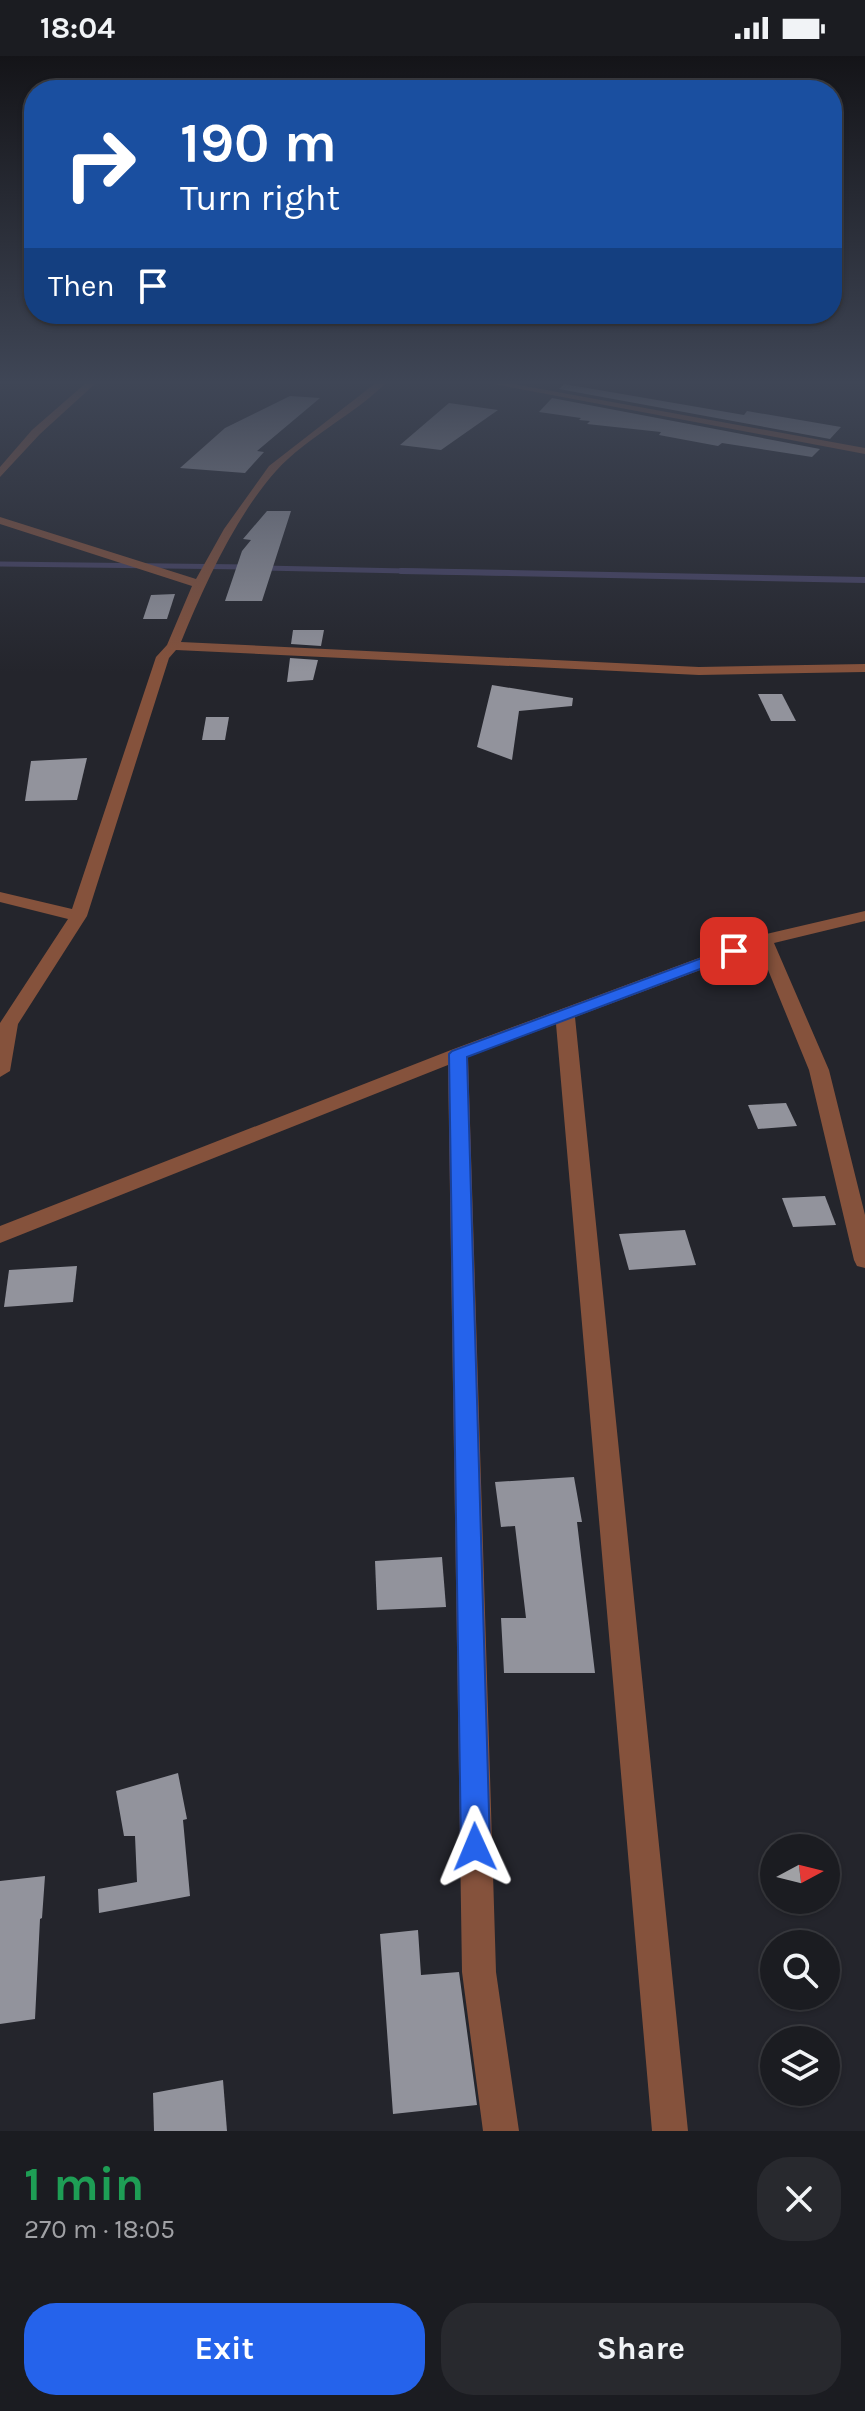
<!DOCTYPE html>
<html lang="en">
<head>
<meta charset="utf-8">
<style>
  :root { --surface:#1b1c21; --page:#28292e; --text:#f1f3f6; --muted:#a0a1a5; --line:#393a3f; --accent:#2563eb }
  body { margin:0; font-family:Karla,sans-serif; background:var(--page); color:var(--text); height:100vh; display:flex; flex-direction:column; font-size:30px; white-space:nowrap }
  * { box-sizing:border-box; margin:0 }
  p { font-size:26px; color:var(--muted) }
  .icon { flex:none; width:44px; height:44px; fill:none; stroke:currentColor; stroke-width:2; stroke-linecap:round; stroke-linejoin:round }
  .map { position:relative; height:2075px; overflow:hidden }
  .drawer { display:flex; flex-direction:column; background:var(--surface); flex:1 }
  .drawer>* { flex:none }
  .hud { position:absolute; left:24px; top:24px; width:818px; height:244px; border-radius:32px; box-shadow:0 2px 6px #0004,0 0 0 2px var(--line); background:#1a4fa0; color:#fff; overflow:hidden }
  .needle { width:52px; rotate:83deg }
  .controls { position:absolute; left:760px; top:1778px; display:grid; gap:16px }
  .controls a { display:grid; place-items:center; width:80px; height:80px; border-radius:50%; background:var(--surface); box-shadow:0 2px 6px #0004,0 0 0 2px var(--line); font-size:40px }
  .pin { position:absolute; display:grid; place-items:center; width:68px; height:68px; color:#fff; margin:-34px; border-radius:16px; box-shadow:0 4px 12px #0006 }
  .me { position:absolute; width:88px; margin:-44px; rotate:359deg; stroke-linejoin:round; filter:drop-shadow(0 0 6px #0008) }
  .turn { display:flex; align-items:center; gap:28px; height:168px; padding:0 24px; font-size:36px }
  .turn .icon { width:104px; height:104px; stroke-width:2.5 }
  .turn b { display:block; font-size:56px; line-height:68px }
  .then { display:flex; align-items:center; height:76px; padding:0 24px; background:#0003; gap:16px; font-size:30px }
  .round { display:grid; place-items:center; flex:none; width:84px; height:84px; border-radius:32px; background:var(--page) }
  .headline { display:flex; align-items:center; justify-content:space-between; height:136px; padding:0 24px }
  h1 { font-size:48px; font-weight:700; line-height:60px; color:#1e9e55 }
  .button { display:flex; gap:16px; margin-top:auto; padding:16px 24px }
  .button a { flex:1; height:92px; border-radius:32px; background:var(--accent); color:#fff; font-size:32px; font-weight:700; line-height:92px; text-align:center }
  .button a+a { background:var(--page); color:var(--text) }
  .status { display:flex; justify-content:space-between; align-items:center; height:56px; padding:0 40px; background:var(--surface); direction:ltr }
  .status svg { height:22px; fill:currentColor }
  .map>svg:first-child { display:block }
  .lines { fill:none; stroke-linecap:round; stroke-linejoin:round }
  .stream-far1 { stroke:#474364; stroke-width:5 }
  .stream { stroke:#474364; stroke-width:6 }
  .building { fill:#92939c }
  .minor { fill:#85523c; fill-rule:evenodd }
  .tertiary { fill:#85523c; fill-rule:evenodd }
  .route { fill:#2563eb; stroke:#184099; stroke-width:2 }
</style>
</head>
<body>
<div class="status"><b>18:04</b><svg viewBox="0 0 49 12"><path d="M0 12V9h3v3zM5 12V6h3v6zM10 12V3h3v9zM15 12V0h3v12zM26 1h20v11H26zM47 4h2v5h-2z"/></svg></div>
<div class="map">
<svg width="865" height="2075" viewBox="0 0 865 2075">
  <rect width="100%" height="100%" fill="#24252c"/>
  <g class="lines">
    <g class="stream-far1">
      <path d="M0 508 249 511"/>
      <path d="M263 512 502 517"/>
    </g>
    <path class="stream" d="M401 515 865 524"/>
  </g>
  <g class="building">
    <path d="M564 328 744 359 747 355 841 371 830 383 559 333Z"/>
    <path d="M290 340 320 342 257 395 264 396 245 417 180 412 225 372Z"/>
    <path d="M552 342 820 393 812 401 722 387 718 390 659 379 661 376 587 368 590 365 579 364 581 362 539 356Z"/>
    <path d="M449 347 498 354 441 394 400 389Z"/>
    <path d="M267 455H291L262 545H225L242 495 251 484 243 483Z"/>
    <path d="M175 538 167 563H143L151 539Z"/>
    <path d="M293 574H324L321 590 291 588Z"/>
    <path d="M290 602 318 604 313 624 287 626Z"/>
    <path d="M492 629 573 642 572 650 519 655 512 704 477 691Z"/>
    <path d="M758 638H782L796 665H771Z"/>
    <path d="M206 661H229L225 684H202Z"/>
    <path d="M87 702 77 744 25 745 31 705Z"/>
    <path d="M786 1047 797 1070 758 1073 748 1049Z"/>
    <path d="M825 1140 836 1169 793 1171 782 1142Z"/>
    <path d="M685 1174 696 1209 629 1214 619 1178Z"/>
    <path d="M77 1210 73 1246 4 1251 9 1214Z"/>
    <path d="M574 1421 582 1466H577L595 1617H504L501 1562H526L515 1470 501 1471 495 1426Z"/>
    <path d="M442 1501 446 1551 377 1554 375 1505Z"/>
    <path d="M178 1717 187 1763 183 1764 190 1840 99 1857 98 1833 137 1826 135 1780H124L116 1735Z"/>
    <path d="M45 1820 42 1862 40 1863 35 1963 0 1968V1825Z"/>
    <path d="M418 1874 421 1919 459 1916 477 2049 393 2058 380 1878Z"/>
    <path d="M223 2024 227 2075H154L153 2037Z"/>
  </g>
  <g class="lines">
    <g class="minor">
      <path d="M87 326H97L40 378 0 421V411L32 374Z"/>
      <path d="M377 326H387C354 359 308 380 276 415 235 461 204 530 181 586L699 611 865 608V616L699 619 176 594 169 602 87 860 18 968 10 1015 0 1021V967L68 863 0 846V836L72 853 156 601 167 589 192 530 0 468V461L196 523 224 473 269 410Z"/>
      <path d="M865 855V865L774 887 829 1014 865 1159V1212L857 1210 854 1204 809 1014 759 892 575 961 688 2075H652L556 968 468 1001 496 1916 519 2075H483L462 1916 448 1009 0 1187V1170L451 994 758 880Z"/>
    </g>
    <path class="tertiary" d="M483 326H502L865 392V398Z"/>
  </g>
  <linearGradient id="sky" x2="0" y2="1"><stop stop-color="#141418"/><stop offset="0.53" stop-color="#3f4656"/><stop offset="1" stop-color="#3f4656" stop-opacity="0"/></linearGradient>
  <rect width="865" height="616" fill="url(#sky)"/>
  <path class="route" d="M734 890 740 892V898L467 1001 490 1791 485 1801 475 1805 465 1801 461 1791 449 998 452 995Z"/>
</svg>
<div class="controls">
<a><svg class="needle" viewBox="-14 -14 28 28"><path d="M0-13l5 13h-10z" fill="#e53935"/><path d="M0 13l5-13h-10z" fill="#a0a1a5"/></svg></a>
<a><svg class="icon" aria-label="search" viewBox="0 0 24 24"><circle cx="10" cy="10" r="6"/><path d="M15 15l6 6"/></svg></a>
<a><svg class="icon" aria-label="layers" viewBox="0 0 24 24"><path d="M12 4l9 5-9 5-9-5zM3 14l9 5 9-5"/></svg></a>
</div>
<div class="pin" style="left:734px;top:895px;background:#d93025"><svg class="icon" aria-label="arrive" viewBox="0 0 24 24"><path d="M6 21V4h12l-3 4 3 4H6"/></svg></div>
<svg class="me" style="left:475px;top:1791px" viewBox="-20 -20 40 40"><path d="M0-17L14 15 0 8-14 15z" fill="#2563eb" stroke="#fff" stroke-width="4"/></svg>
<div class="hud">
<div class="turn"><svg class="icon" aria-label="right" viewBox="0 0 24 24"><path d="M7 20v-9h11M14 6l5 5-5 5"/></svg><div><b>190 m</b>Turn right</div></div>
<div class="then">Then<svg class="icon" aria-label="arrive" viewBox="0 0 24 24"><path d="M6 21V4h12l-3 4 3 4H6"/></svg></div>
</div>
</div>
<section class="drawer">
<div class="headline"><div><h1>1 min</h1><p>270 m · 18:05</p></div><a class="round"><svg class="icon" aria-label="close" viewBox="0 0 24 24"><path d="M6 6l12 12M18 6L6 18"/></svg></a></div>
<div class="button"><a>Exit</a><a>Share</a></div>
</section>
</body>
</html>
